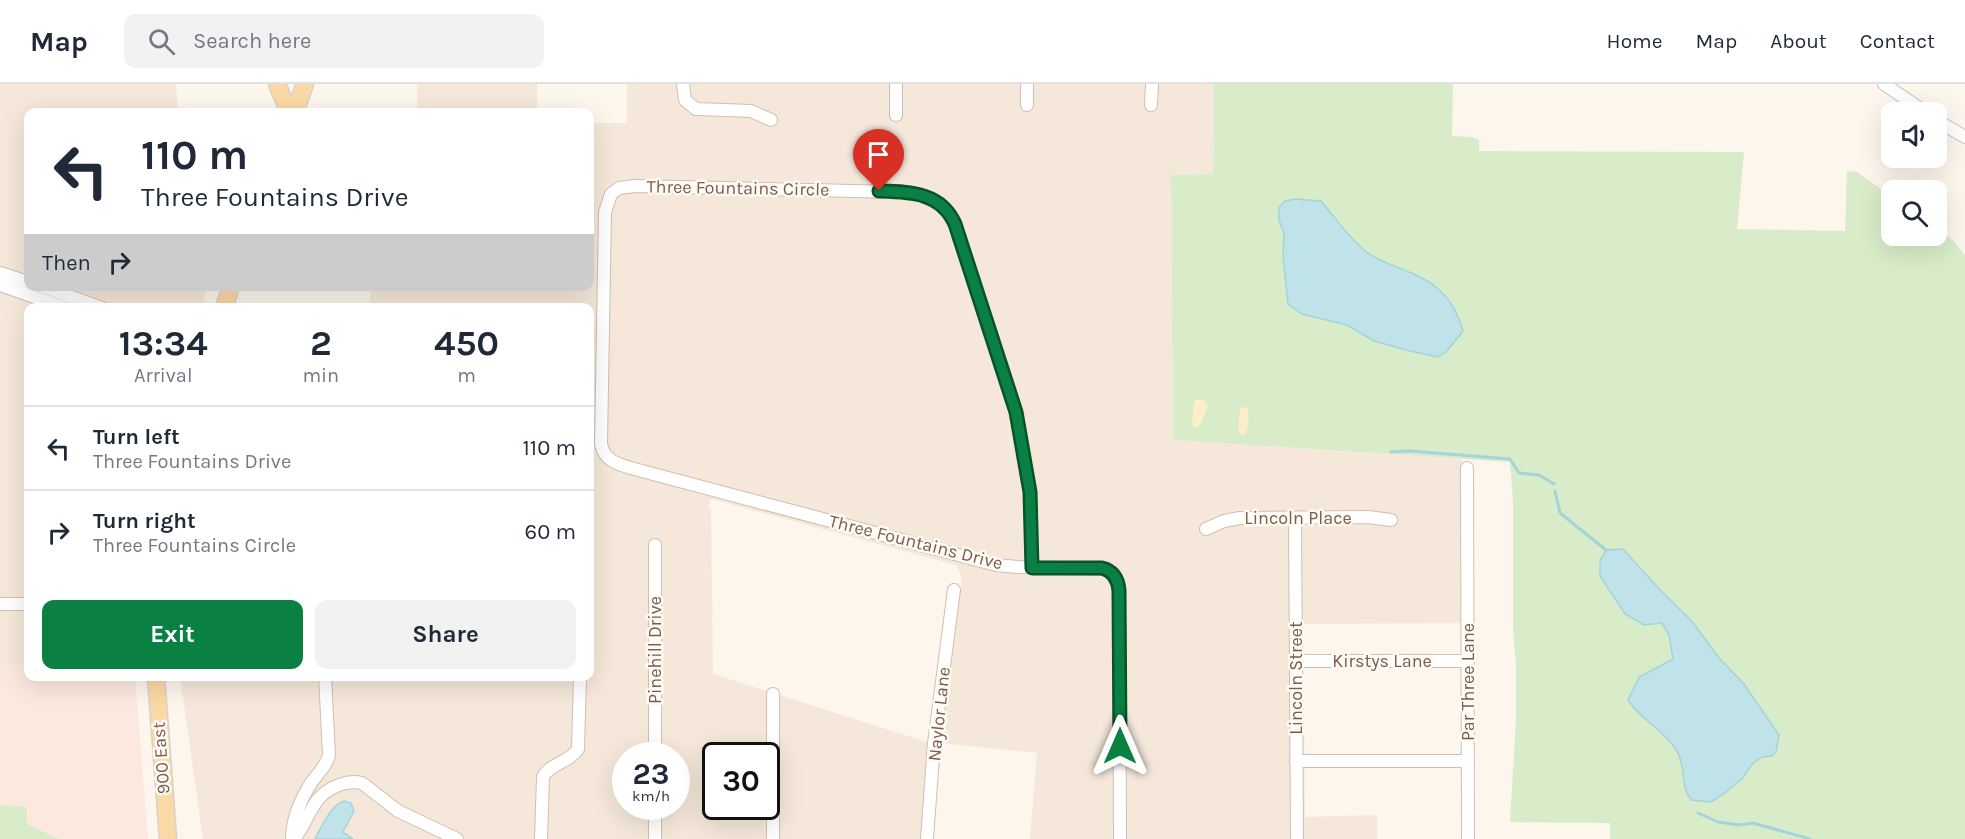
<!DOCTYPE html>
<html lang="en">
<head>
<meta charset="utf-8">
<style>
  :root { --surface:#fff; --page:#f2f2f3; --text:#1f2937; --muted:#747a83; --line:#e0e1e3; --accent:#0b8043 }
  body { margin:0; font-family:Karla,sans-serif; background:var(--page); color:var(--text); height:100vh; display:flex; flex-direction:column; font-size:22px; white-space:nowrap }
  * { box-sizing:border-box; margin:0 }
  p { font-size:20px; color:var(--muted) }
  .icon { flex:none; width:33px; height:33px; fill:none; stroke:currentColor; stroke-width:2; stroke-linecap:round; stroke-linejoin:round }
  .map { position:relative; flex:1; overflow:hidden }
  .drawer { position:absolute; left:24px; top:219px; width:570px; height:378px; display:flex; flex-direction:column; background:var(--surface); border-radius:12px; box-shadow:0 6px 24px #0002 }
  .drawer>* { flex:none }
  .banner { position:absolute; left:24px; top:24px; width:570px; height:183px; border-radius:12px; box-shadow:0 6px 24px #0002; background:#fff; color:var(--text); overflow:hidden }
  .tools { position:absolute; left:1881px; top:18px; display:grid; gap:12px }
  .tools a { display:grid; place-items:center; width:66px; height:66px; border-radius:12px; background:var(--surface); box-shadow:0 6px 24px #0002; font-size:30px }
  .speed { position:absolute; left:612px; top:658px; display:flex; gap:12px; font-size:30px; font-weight:700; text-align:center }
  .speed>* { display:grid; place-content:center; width:78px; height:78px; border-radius:50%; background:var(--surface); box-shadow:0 6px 24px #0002; line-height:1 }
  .speed small { font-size:15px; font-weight:400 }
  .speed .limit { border:3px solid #111; border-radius:9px; background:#fff; color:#111 }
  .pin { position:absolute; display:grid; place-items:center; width:51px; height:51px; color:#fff; margin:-62px -26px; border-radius:50% 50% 50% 0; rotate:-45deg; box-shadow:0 0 6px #0007 }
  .pin .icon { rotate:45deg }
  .me { position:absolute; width:66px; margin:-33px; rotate:0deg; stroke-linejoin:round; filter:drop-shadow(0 0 4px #0008) }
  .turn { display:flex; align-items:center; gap:21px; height:126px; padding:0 18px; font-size:27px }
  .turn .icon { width:78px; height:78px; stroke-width:2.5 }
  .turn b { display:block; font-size:42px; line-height:51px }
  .then { display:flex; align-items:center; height:57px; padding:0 18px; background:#0003; gap:12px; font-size:22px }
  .eta { display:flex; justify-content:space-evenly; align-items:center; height:102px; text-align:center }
  .eta b { font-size:36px; font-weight:700; line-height:42px }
  .action { display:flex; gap:12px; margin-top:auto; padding:12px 18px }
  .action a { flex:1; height:69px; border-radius:12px; background:var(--accent); color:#fff; font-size:24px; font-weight:700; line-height:69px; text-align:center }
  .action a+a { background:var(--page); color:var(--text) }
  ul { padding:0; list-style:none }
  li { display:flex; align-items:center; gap:18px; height:84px; padding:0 18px; border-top:2px solid var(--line) }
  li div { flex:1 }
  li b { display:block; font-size:22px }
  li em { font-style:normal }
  header { display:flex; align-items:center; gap:36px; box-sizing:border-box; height:84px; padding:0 30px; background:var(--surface); border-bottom:2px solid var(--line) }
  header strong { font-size:28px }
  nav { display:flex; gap:33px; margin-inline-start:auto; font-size:21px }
  .search { width:420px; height:54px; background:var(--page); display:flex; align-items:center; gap:15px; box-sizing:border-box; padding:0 21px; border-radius:12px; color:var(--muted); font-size:22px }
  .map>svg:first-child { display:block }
  .residential { fill:#f5e8da; fill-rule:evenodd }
  .commercial { fill:#fde8e0 }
  .green { fill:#d8ecc9 }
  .sand { fill:#fcefc7 }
  .water { fill:#bfe3e8; stroke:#a5d3da; stroke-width:1.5 }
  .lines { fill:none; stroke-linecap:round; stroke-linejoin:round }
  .stream { stroke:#a5d3da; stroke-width:3 }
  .minor-casing { stroke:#d1beb0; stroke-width:14 }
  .major-casing { stroke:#dad1cd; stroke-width:19 }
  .minor { stroke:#fff; stroke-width:12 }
  .major { stroke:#fbd9a5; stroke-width:16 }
  .route-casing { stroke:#07532c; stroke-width:15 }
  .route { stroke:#0b8043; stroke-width:10 }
  .labels { text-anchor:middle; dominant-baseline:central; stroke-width:5; stroke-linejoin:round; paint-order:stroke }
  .street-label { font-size:18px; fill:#7a5c4d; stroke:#fffaf3 }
</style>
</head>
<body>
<header>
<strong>Map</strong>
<div class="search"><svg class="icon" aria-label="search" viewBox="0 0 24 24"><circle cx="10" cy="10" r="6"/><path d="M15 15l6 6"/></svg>Search here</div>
<nav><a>Home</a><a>Map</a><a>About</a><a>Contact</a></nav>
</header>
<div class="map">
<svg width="1965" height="755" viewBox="0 0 1965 755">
  <rect width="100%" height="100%" fill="#fdf6ec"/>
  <g class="residential">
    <path d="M0 0H176L178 28H28V202L208 203 201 223 28 224V581H0Z"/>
    <rect x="417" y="0" width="120" height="28"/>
    <path d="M627 0H1214L1213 90 1171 91 1173 356 1462 375 1463 539 1303 540 1305 733 1377 731V755H1030L1037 669 940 659 962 493 956 481 711 415 708 424 711 425 713 590 930 659 923 755H203L180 593 590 592V224L370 223V203L590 202V39H627ZM626 672H676V723H626ZM716 672H766V723H716Z"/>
  </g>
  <path class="commercial" d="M0 581H28V592L135 593 148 755H35L0 741Z"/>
  <g class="green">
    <path d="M1214 0H1453L1452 52 1472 53 1479 56V67L1744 68 1737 145 1845 147 1847 87 1857 88 1891 112 1892 152H1936L1937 144 1954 157 1965 171V755H1610V739L1510 738 1516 635V578L1513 548V417L1510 378 1173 356 1171 91 1213 90Z"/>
    <path d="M0 721 27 723V740L59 755H0Z"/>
  </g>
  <g class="sand">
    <path d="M1198 315 1205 317 1208 322 1200 341 1195 344 1192 339 1194 317Z"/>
    <path d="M1246 322C1250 327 1249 344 1245 350L1242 351 1238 348 1240 325Z"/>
  </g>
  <g class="water">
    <path d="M1296 115 1321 117C1335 133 1351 157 1368 169 1382 179 1398 183 1414 190 1441 202 1455 219 1463 247L1447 267 1438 273 1410 267 1374 257 1347 241 1302 230 1288 220 1283 173 1284 149 1279 136V123L1285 117Z"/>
    <path d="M1623 465 1663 509 1691 536 1720 575 1744 600 1779 651 1776 668 1772 672 1762 673 1752 680 1743 694 1725 709 1711 718 1691 716C1680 702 1686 682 1677 667 1664 646 1641 636 1628 616L1639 593 1673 575 1669 551 1662 539 1644 541 1625 530 1600 492V477L1606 466Z"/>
    <path d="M344 717 351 719 354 727 343 748 353 755H315C321 743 331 721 344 717Z"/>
  </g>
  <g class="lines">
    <g class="stream">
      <path d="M1391 368 1410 367 1510 375 1519 389 1539 391 1554 400"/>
      <path d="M1555 407 1560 429 1606 466"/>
      <path d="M1698 729 1718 738 1739 741 1753 739 1810 755"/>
    </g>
    <defs>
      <g id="minor">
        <path d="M683 0 685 16 696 25 751 27 771 36"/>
        <path d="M896 0V31"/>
        <path d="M1884 0 1925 28"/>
        <path d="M1027 21V0"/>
        <path d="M1151 21 1152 0"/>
        <path d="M1936 36 1965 53"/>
        <path d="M0 189 28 198"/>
        <path d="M0 201 66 224"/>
        <path d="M41 202 102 224"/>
        <path d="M1467 384 1468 755"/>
        <path d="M1295 434 1297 755"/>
        <path d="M1206 445 1224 437 1240 434 1368 433 1391 436"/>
        <path d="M655 461V672"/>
        <path d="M1032 484 1030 408 1016 328 955 140C944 116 924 109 899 108L635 102 619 104 611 110 605 128 601 360C605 379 621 381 638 386L996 481 1018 483 1107 485 1116 494 1119 506 1120 755"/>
        <path d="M0 520H28"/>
        <path d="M1296 577H1468"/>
        <path d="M773 610V755"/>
        <path d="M1296 677H1468"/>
        <path d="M655 723V755"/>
        <path d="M292 755C292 736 301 715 311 699 318 689 326 683 329 671L325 592"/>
        <path d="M294 755C311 734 310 712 339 701 347 698 353 697 362 699L398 727 457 755"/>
        <path d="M541 755 543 693C550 679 569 679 578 665L580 592"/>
        <path d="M927 755 934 659 954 506"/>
      </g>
      <g id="major">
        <path d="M277 0 289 28"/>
        <path d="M295 28 305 0"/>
        <path d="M224 224 231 202"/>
        <path d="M156 592 168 755"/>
      </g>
    </defs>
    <use href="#minor" class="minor-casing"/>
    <use href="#major" class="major-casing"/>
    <use href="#minor" class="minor"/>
    <use href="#major" class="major"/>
  </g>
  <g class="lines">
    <defs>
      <path id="route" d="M879 107C910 108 941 108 955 140L1016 328 1030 408 1032 484H1102C1114 487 1118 496 1119 506L1120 662"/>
    </defs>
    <use href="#route" class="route-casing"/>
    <use href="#route" class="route"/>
  </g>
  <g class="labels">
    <g class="street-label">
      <text transform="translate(738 104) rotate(1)">Three Fountains Circle</text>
      <text x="1298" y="434">Lincoln Place</text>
      <text transform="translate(916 458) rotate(14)">Three Fountains Drive</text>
      <text transform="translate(655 566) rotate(-90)">Pinehill Drive</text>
      <text x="1382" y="577">Kirstys Lane</text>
      <text transform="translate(1296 594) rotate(-90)">Lincoln Street</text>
      <text transform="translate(1468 598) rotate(-90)">Par Three Lane</text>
      <text transform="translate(939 630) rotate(-84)">Naylor Lane</text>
      <text transform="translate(161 674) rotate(-94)">900 East</text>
    </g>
  </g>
</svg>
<div class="tools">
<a><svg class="icon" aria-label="sound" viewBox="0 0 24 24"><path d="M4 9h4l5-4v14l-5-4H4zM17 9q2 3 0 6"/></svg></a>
<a><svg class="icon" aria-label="search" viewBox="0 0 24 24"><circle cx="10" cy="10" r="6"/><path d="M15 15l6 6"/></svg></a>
</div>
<div class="speed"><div>23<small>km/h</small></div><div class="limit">30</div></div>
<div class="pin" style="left:879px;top:107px;background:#d93025"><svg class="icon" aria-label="arrive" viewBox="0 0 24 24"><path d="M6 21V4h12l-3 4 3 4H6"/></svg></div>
<svg class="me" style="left:1120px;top:662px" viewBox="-20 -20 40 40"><path d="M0-17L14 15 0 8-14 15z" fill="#0b8043" stroke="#fff" stroke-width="4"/></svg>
<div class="banner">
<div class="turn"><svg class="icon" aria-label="left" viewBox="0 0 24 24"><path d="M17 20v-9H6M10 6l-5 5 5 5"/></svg><div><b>110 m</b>Three Fountains Drive</div></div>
<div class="then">Then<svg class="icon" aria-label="right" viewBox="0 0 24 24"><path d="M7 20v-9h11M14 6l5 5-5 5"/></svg></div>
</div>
<section class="drawer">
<div class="eta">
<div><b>13:34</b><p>Arrival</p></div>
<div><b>2</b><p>min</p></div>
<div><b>450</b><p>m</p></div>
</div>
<ul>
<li><svg class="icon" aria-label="left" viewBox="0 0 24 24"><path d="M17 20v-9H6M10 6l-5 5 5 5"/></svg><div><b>Turn left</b><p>Three Fountains Drive</p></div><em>110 m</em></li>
<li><svg class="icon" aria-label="right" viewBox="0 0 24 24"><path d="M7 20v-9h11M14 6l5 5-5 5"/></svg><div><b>Turn right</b><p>Three Fountains Circle</p></div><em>60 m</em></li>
</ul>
<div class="action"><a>Exit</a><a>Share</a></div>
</section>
</div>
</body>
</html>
